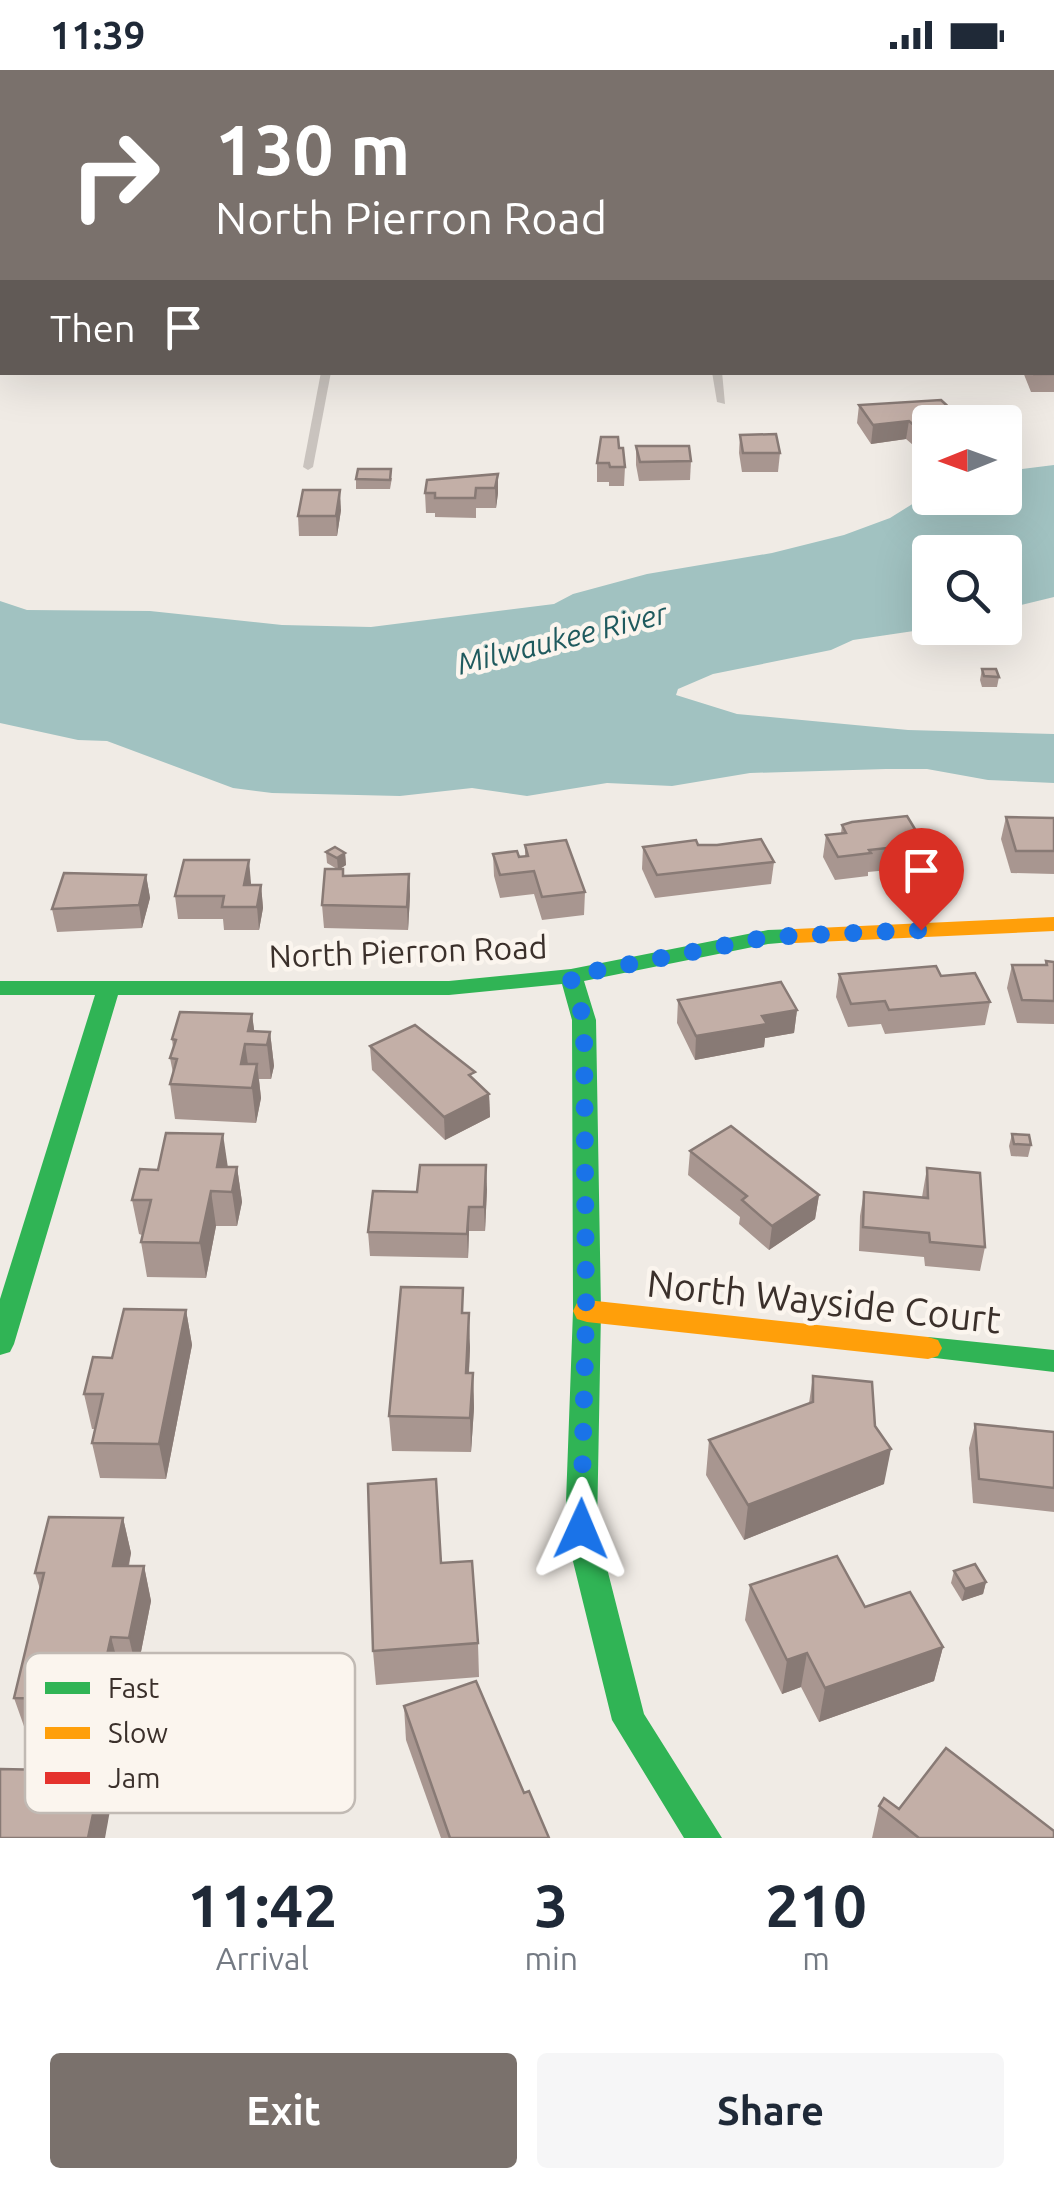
<!DOCTYPE html>
<html lang="en">
<head>
<meta charset="utf-8">
<style>
  :root { --surface:#fff; --page:#f6f6f7; --text:#1f2937; --muted:#747a83; --accent:#7a716c }
  body { margin:0; font-family:Ubuntu,sans-serif; background:var(--page); color:var(--text); height:100vh; display:flex; flex-direction:column; font-size:38px; white-space:nowrap }
  * { box-sizing:border-box; margin:0 }
  p { font-size:32px; color:var(--muted) }
  .icon { flex:none; width:55px; height:55px; fill:none; stroke:currentColor; stroke-width:2; stroke-linecap:round; stroke-linejoin:round }
  .map { position:relative; height:1768px; overflow:hidden }
  .sheet { display:flex; flex-direction:column; background:var(--surface); flex:1 }
  .sheet>* { flex:none }
  .hud { position:absolute; left:0px; top:0px; width:1055px; height:305px; box-shadow:0 10px 40px #0002; background:#7a716c; color:#fff; overflow:hidden }
  .needle { width:65px; rotate:269deg }
  .buttons { position:absolute; left:912px; top:335px; display:grid; gap:20px }
  .buttons a { display:grid; place-items:center; width:110px; height:110px; border-radius:10px; background:var(--surface); box-shadow:0 10px 40px #0002; font-size:50px }
  .pin { position:absolute; display:grid; place-items:center; width:85px; height:85px; color:#fff; margin:-102px -42px; border-radius:50% 50% 50% 0; rotate:-45deg; box-shadow:0 0 10px #0007 }
  .pin .icon { rotate:45deg }
  .me { position:absolute; width:110px; margin:-55px; rotate:1deg; stroke-linejoin:round; filter:drop-shadow(0 0 8px #0008) }
  .turn { display:flex; align-items:center; gap:35px; height:210px; padding:0 50px; font-size:45px }
  .turn .icon { width:130px; height:130px; stroke-width:2.5 }
  .turn b { display:block; font-size:70px; line-height:85px }
  .then { display:flex; align-items:center; height:95px; padding:0 50px; background:#0003; gap:20px; font-size:38px }
  .eta { display:flex; justify-content:space-evenly; align-items:center; height:170px; text-align:center }
  .eta b { font-size:60px; font-weight:600; line-height:70px }
  .action { display:flex; gap:20px; margin-top:auto; padding:20px 50px }
  .action a { flex:1; height:115px; border-radius:10px; background:var(--accent); color:#fff; font-size:40px; font-weight:600; line-height:115px; text-align:center }
  .action a+a { background:var(--page); color:var(--text) }
  .status { display:flex; justify-content:space-between; align-items:center; height:70px; padding:0 50px; background:var(--surface); direction:ltr }
  .status svg { height:28px; fill:currentColor }
  .map>svg:first-child { display:block }
  .green { fill:#d1d6bf }
  .water { fill:#a1c2c1 }
  .lines { fill:none; stroke-linecap:round; stroke-linejoin:round }
  .lane { fill:#c9c3be; fill-rule:evenodd }
  .street { fill:#c9c3be; fill-rule:evenodd }
  .fast { fill:#30b455; fill-rule:evenodd }
  .slow { fill:#ff9f0a; fill-rule:evenodd }
  .jam { fill:#e5322d; fill-rule:evenodd }
  .wall { fill:#a89690 }
  .shaded-wall { fill:#887a75 }
  .building { fill:#c3afa7; stroke:#887a75; stroke-width:2.5 }
  .route { stroke:#1a73e8; stroke-width:18; stroke-dasharray:0 32.4 }
  .labels { text-anchor:middle; dominant-baseline:central; stroke-width:9; stroke-linejoin:round; paint-order:stroke }
  .far-water-label { font-size:30px; font-style:italic; fill:#1f5a5e; stroke:#fbf5ee }
  .street-label { font-size:32px; fill:#3b302b; stroke:#fbf5ee }
  .near-street-label { font-size:38px; fill:#3b302b; stroke:#fbf5ee }
  .key { fill:#fbf5ee; stroke:#c1bab4; stroke-width:2.5 }
  .key-label { font-size:28px; fill:#3b302b }
</style>
</head>
<body>
<div class="status"><b>11:39</b><svg viewBox="0 0 49 12"><path d="M0 12V9h3v3zM5 12V6h3v6zM10 12V3h3v9zM15 12V0h3v12zM26 1h20v11H26zM47 4h2v5h-2z"/></svg></div>
<div class="map">
<svg width="1054" height="1768" viewBox="0 0 1054 1768">
  <rect width="100%" height="100%" fill="#f0ebe5"/>
  <path class="green" d="M653 0H1038L1040 2H674Z"/>
  <path class="water" d="M1054 395V527L1005 539V482H930V558H934L853 570 831 580 713 604 678 619 676 625 737 644 908 660 1054 664V713L988 710 927 699H886L750 703 672 716 607 713 527 726 472 718 400 726 272 723 233 718 107 671 78 670 0 653V531L27 540 150 541 282 555 371 557 554 534 573 524 647 504 772 483 844 465 890 448 930 423V428H1005V401Z"/>
  <g class="lines">
    <g class="lane">
      <path d="M321 302H331L313 397 308 400 303 397Z"/>
      <path d="M712 302H722L725 334 717 332Z"/>
    </g>
    <rect class="street" x="507" y="0" width="12" height="2"/>
    <g class="fast">
      <rect x="1052" y="165" width="2" height="8"/>
      <path d="M795 859 803 861 806 866 803 871 768 874 584 911 596 950 601 1241 597 1459 644 1644 722 1768H684L612 1650 565 1459 573 1241 572 950 562 914 449 925H118L14 1274 10 1282 0 1285V1229L95 925H0V911H449L571 899 768 860Z"/>
      <path d="M928 1267 1054 1280V1302L918 1286 914 1278 918 1270Z"/>
    </g>
    <g class="slow">
      <path d="M1054 847V861L795 873 784 866 795 859Z"/>
      <path d="M587 1230 928 1267 938 1270 942 1278 938 1286 928 1289 587 1252 577 1249 573 1241 577 1233Z"/>
    </g>
    <path class="jam" d="M0 164 2 165V171L0 172Z"/>
  </g>
  <g class="wall">
    <path d="M280 0H329V2H281Z"/>
    <path d="M1054 283V322H1031L1023 302H1052Z"/>
    <path d="M859 335 955 343 954 352H930L929 373 913 375 906 369 871 374 857 353Z"/>
    <path d="M740 365 780 383 778 402H742L739 383Z"/>
    <path d="M636 376 691 391 690 410 639 411 636 395Z"/>
    <path d="M619 378 625 397 624 416H609V412H597V393Z"/>
    <path d="M498 404V423L496 438H476V448L435 447V443H426L425 423Z"/>
    <path d="M392 408 390 419H356V409Z"/>
    <path d="M341 440 337 466H299L298 446Z"/>
    <path d="M982 599 999 607 997 617H982L980 610Z"/>
    <path d="M1006 747 1054 748V804L1011 803 1001 769Z"/>
    <path d="M842 755 924 774 920 797 868 802V806L835 810 823 787 826 765 841 763Z"/>
    <path d="M525 775 585 822 584 845 542 850 534 824 500 828 494 806 493 784 525 786Z"/>
    <path d="M698 775 774 792 771 814 655 828 642 799 643 777Z"/>
    <path d="M326 782 345 783 346 795 339 799 343 806 409 804 410 826 408 860 324 858 322 835 337 799 327 793Z"/>
    <path d="M146 805 150 828 142 858 57 862 52 839Z"/>
    <path d="M251 813V815H261L263 838 259 860H224L223 849H178L175 826Z"/>
    <path d="M1046 891 1054 892V954L1017 953 1007 918 1012 895H1045Z"/>
    <path d="M839 904 941 906 990 932 985 955 885 964 881 954 848 957 836 927Z"/>
    <path d="M678 930 797 940 794 963 765 968 764 977 695 990 677 953Z"/>
    <path d="M252 944 254 961 270 962 274 996 271 1009H259L261 1028 256 1053 175 1049 170 1014 173 1003 170 988 173 978 172 969Z"/>
    <path d="M370 976 476 1011 489 1024 490 1047 445 1070 372 1000Z"/>
    <path d="M1012 1064 1031 1075 1028 1087 1011 1086 1009 1076Z"/>
    <path d="M690 1081 819 1125 815 1149 769 1180 739 1154 740 1147 688 1105Z"/>
    <path d="M228 1097H237L242 1132 237 1156H216L206 1208 147 1207 141 1172 142 1165 139 1164 132 1130Z"/>
    <path d="M927 1098 985 1177 980 1201 925 1196 924 1187 859 1181 860 1146 864 1122 922 1127Z"/>
    <path d="M487 1119 485 1161H469L468 1188 370 1186 368 1162 417 1122Z"/>
    <path d="M186 1240 192 1275 166 1409 100 1408 92 1373 95 1359H92L84 1324 112 1288Z"/>
    <path d="M464 1243 470 1278 469 1303H473L474 1338 471 1382 392 1381 389 1346Z"/>
    <path d="M813 1306 875 1356 884 1414 744 1470 706 1405 709 1370 809 1333Z"/>
    <path d="M975 1354 1054 1362V1442L973 1433 969 1378Z"/>
    <path d="M123 1448 131 1483 129 1496H144L151 1531 137 1602 120 1601 106 1664 26 1662 14 1628 40 1519 35 1503Z"/>
    <path d="M441 1493 478 1573 479 1607 376 1615 373 1581Z"/>
    <path d="M954 1501 986 1512 983 1524 962 1531 951 1513Z"/>
    <path d="M750 1515 865 1537 943 1577 934 1611 819 1652 801 1617 782 1624 745 1550Z"/>
    <path d="M404 1636 524 1723 549 1768H441L406 1670Z"/>
    <path d="M879 1736 899 1739 1054 1768H872Z"/>
  </g>
  <g class="shaded-wall">
    <path d="M955 343 954 352H930L929 373 913 375 916 357 925 349Z"/>
    <path d="M909 351 906 369 871 374 873 355Z"/>
    <path d="M498 404V423L496 438 495 418Z"/>
    <path d="M340 420 341 440 337 466 336 446Z"/>
    <path d="M345 783 346 795 338 800 337 788Z"/>
    <path d="M249 790 251 813 247 838 244 815Z"/>
    <path d="M409 804 410 826 408 860 407 837Z"/>
    <path d="M146 805 150 828 142 858 139 835Z"/>
    <path d="M261 815 263 838 259 860 257 837Z"/>
    <path d="M797 940 794 963 765 968 764 977 695 990 696 966 762 946Z"/>
    <path d="M252 944 256 974 248 961Z"/>
    <path d="M270 962 274 996 271 1009 267 975Z"/>
    <path d="M245 974 250 1008 241 994Z"/>
    <path d="M257 994 261 1028 256 1053 252 1018Z"/>
    <path d="M489 1024 490 1047 445 1070 444 1047Z"/>
    <path d="M223 1064 228 1098 217 1097Z"/>
    <path d="M486 1095 487 1119 485 1161 484 1137Z"/>
    <path d="M237 1097 242 1132 237 1156 232 1122Z"/>
    <path d="M211 1121 216 1156 206 1208 200 1173Z"/>
    <path d="M819 1125 815 1149 769 1180 772 1156Z"/>
    <path d="M469 1137V1161L468 1188 467 1164Z"/>
    <path d="M186 1240 192 1275 166 1409 159 1374Z"/>
    <path d="M469 1243 470 1278 467 1338 466 1303Z"/>
    <path d="M473 1303 474 1338 471 1382 470 1348Z"/>
    <path d="M891 1379 884 1414 744 1470 748 1435Z"/>
    <path d="M123 1448 131 1483 121 1530 113 1496Z"/>
    <path d="M144 1496 151 1531 137 1602 129 1568Z"/>
    <path d="M986 1512 983 1524 962 1531 965 1519Z"/>
    <path d="M111 1567 120 1601 106 1664 97 1630Z"/>
    <path d="M943 1577 934 1611 819 1652 825 1618Z"/>
    <path d="M807 1583 801 1617 782 1624 787 1590Z"/>
    <path d="M102 1701 111 1735 105 1768H88Z"/>
  </g>
  <g class="building">
    <rect x="630" y="0" width="23" height="2"/>
    <path d="M1052 283H1054V304H1034L1033 302H1052Z"/>
    <path d="M941 330 955 343 925 349 930 355 916 357 909 351 873 355 859 335Z"/>
    <path d="M776 364 780 383H743L740 365Z"/>
    <path d="M601 367H618L619 378H623L625 397H610L609 393H597Z"/>
    <path d="M636 376H689L691 391 640 392Z"/>
    <path d="M358 399H391L390 410 356 409Z"/>
    <path d="M498 404 495 418H476L475 428H435V423H425L427 410Z"/>
    <path d="M303 420H340L336 446H298Z"/>
    <path d="M982 599H996L999 607 984 606Z"/>
    <path d="M907 746 924 774 869 780 871 783 838 787 826 765 846 763 842 755 852 752Z"/>
    <path d="M1006 747 1054 748V781H1016Z"/>
    <path d="M761 769 774 792 657 805 643 777 696 770 698 775H717Z"/>
    <path d="M566 770 585 822 542 827 534 801 500 805 493 784 517 781 519 787 528 786 525 775Z"/>
    <path d="M335 777 345 783 337 788 326 782Z"/>
    <path d="M184 790H249L244 815H261L257 837H222L224 826H175Z"/>
    <path d="M325 799H343V806L409 804 407 837 322 835Z"/>
    <path d="M64 803 146 805 139 835 52 839Z"/>
    <path d="M1046 891 1054 892V931L1022 930 1012 895H1047Z"/>
    <path d="M936 896 941 906 975 903 990 932 889 940 885 931 851 934 839 904Z"/>
    <path d="M781 912 797 940 762 946 767 954 696 966 678 930Z"/>
    <path d="M180 942 252 944 248 961 270 962 267 975 245 974 241 994H257L252 1018 170 1014 177 989 170 988 176 970 172 969Z"/>
    <path d="M415 955 475 1002 469 1005 489 1024 444 1047 370 976Z"/>
    <path d="M731 1056 819 1125 772 1156 742 1130 747 1126 690 1081Z"/>
    <path d="M166 1063 223 1064 217 1097H237L232 1122 211 1121 200 1173 141 1172 151 1130H132L140 1099 158 1100Z"/>
    <path d="M1012 1064 1029 1065 1031 1075 1014 1074Z"/>
    <path d="M420 1095H486L484 1137H469L467 1164 368 1162 373 1121 417 1122Z"/>
    <path d="M927 1098 980 1103 985 1177 930 1172 929 1163 863 1157 864 1122 928 1128Z"/>
    <path d="M401 1217 463 1218 462 1243H469L466 1303H473L470 1348 389 1346Z"/>
    <path d="M124 1239 186 1240 159 1374 92 1373 103 1324H84L93 1287 112 1288Z"/>
    <path d="M813 1306 872 1312 875 1356 891 1379 748 1435 709 1370 813 1332Z"/>
    <path d="M975 1354 1054 1362V1418L979 1409Z"/>
    <path d="M436 1409 441 1493 472 1491 478 1573 373 1581 368 1414Z"/>
    <path d="M49 1447 123 1448 113 1496H144L129 1568 111 1567 97 1630 14 1628 44 1503H35Z"/>
    <path d="M837 1486 865 1537 910 1522 943 1577 825 1618 807 1583 787 1590 750 1515Z"/>
    <path d="M975 1494 986 1512 965 1519 954 1501Z"/>
    <path d="M476 1611 524 1723 529 1721 549 1768H450L404 1636Z"/>
    <path d="M946 1678 1054 1761V1768H919L879 1736 884 1728 899 1739Z"/>
    <path d="M0 1699 102 1701 88 1768H0Z"/>
  </g>
  <g class="lines">
    <path class="route" d="M581 1459 586 1241 584 950 570 906 768 867 921 860"/>
  </g>
  <g class="labels">
    <g class="far-water-label">
      <text transform="translate(562 568) rotate(-14)">Milwaukee River</text>
    </g>
    <g class="street-label">
      <text transform="translate(408 881) rotate(-2)">North Pierron Road</text>
    </g>
    <g class="near-street-label">
      <text transform="translate(824 1231) rotate(6)">North Wayside Court</text>
    </g>
  </g>
  <rect x="25" y="1583" width="330" height="160" rx="15" class="key"/>
  <rect x="45" y="1612" width="45" height="12" fill="#30b455"/>
  <rect x="45" y="1657" width="45" height="12" fill="#ff9f0a"/>
  <rect x="45" y="1702" width="45" height="12" fill="#e5322d"/>
  <g class="key-label">
    <text x="108" y="1628">Fast</text>
    <text x="108" y="1673">Slow</text>
    <text x="108" y="1718">Jam</text>
  </g>
</svg>
<div class="buttons">
<a><svg class="needle" viewBox="-14 -14 28 28"><path d="M0-13l5 13h-10z" fill="#e53935"/><path d="M0 13l5-13h-10z" fill="#747a83"/></svg></a>
<a><svg class="icon" aria-label="search" viewBox="0 0 24 24"><circle cx="10" cy="10" r="6"/><path d="M15 15l6 6"/></svg></a>
</div>
<div class="pin" style="left:921px;top:860px;background:#d93025"><svg class="icon" aria-label="arrive" viewBox="0 0 24 24"><path d="M6 21V4h12l-3 4 3 4H6"/></svg></div>
<svg class="me" style="left:581px;top:1459px" viewBox="-20 -20 40 40"><path d="M0-17L14 15 0 8-14 15z" fill="#1a73e8" stroke="#fff" stroke-width="4"/></svg>
<div class="hud">
<div class="turn"><svg class="icon" aria-label="right" viewBox="0 0 24 24"><path d="M7 20v-9h11M14 6l5 5-5 5"/></svg><div><b>130 m</b>North Pierron Road</div></div>
<div class="then">Then<svg class="icon" aria-label="arrive" viewBox="0 0 24 24"><path d="M6 21V4h12l-3 4 3 4H6"/></svg></div>
</div>
</div>
<section class="sheet">
<div class="eta">
<div><b>11:42</b><p>Arrival</p></div>
<div><b>3</b><p>min</p></div>
<div><b>210</b><p>m</p></div>
</div>
<div class="action"><a>Exit</a><a>Share</a></div>
</section>
</body>
</html>
